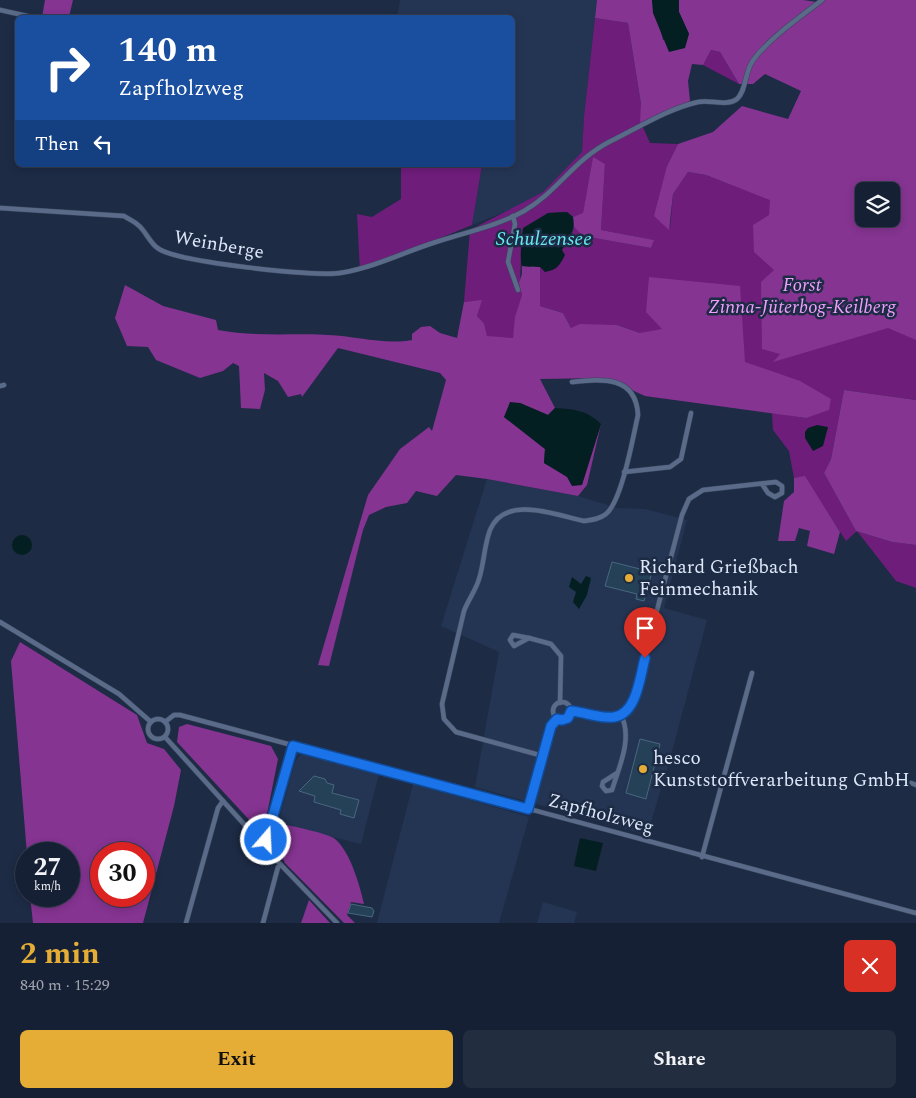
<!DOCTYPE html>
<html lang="en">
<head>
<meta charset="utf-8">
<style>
  :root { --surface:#162034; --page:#232d40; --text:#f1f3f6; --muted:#9ea3ac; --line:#353e4f; --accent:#e5ad35 }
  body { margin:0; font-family:Spectral,serif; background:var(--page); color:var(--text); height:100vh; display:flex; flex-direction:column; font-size:19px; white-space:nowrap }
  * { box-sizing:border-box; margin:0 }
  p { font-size:16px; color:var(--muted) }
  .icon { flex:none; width:28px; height:28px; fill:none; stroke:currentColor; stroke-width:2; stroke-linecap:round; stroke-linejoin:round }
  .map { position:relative; height:923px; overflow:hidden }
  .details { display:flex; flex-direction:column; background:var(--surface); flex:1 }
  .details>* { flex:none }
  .top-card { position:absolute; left:15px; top:15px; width:500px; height:152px; border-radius:8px; box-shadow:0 2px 8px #0003,0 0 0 1px var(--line); background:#1a4fa0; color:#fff; overflow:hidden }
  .controls { position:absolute; left:855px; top:182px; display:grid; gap:10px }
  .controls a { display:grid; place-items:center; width:45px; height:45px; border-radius:8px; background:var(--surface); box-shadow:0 2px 8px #0003,0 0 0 1px var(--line); font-size:25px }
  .speed { position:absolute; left:15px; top:842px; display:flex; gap:10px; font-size:25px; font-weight:700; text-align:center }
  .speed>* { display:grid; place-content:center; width:65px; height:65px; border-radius:50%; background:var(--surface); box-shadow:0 2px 8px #0003,0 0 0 1px var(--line); line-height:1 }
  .speed small { font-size:12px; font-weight:400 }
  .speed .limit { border:8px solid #d22; background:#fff; color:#111 }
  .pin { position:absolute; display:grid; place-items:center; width:42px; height:42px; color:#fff; margin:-51px -21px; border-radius:50% 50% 50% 0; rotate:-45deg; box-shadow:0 0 5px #0007 }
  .pin .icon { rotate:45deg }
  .me { position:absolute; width:55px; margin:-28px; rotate:19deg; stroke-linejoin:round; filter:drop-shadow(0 0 4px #0008) }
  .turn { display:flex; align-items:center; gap:18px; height:105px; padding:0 20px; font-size:22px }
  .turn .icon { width:65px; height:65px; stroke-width:2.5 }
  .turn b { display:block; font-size:35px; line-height:42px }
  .then { display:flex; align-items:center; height:48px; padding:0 20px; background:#0003; gap:10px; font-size:19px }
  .round { display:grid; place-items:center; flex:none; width:52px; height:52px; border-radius:8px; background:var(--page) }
  .head { display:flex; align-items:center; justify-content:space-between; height:85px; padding:0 20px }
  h1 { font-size:30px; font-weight:700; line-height:38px; color:var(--accent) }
  .cta { display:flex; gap:10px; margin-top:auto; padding:10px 20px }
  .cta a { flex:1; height:58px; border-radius:8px; background:var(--accent); color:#111; font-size:20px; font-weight:700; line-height:58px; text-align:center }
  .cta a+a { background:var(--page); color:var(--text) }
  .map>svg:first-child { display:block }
  .built { fill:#243554 }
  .green { fill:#6f1d7b; fill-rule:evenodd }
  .forest { fill:#853491; fill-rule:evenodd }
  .water { fill:#041f21 }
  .building { fill:#244157; stroke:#48677e }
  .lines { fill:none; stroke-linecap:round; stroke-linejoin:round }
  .minor-casing { stroke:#3a465c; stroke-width:5.5 }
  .minor { stroke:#5a6b89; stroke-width:4.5 }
  .route-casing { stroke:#114b97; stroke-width:12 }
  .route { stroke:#1a73e8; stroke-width:9 }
  .poi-dot { fill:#e5ad35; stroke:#1d2b45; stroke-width:2 }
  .labels { text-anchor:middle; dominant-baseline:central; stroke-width:5; stroke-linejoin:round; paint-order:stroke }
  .street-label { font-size:19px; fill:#dde7f8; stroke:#1d2b45 }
  .park-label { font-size:19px; font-style:italic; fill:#ef9efc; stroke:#1d2b45 }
  .poi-label { font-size:19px; fill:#dde7f8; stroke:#1d2b45; text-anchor:start }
  .water-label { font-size:20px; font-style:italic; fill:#66eaf3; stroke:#1d2b45 }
</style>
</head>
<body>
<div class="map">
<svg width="916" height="923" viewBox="0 0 916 923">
  <rect width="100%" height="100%" fill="#1d2b45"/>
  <g class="built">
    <path d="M400 0H597L584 116 582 152 543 192 512 209 472 225 482 165H512V18H397Z"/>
    <path d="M487 479 578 496 617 508 645 509 687 520 664 608 707 620 669 763 647 835 475 787 499 652 441 626Z"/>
    <path d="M308 754 379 774 361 844 278 823 295 762 300 755Z"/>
    <path d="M413 784 529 817 499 923H377Z"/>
    <path d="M543 902 577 912 574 923H537Z"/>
  </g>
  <g class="green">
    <path d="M595 18 628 23 641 104V123L650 143 678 144 667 166 670 229 673 194 688 172 706 175 750 192 916 77V400L844 390 831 459 824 473 856 531 892 542 916 545V588L896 581 857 531 846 541 805 477 794 478 789 451 773 430 772 413 806 418 640 333 617 325 571 328 563 313 540 306V267L569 242 574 227 584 236 651 248 653 240 601 230 605 164 593 158 583 214 573 217 567 212 548 213 522 233 520 281 522 295 513 338 487 337 484 323 477 316 481 301 464 302 470 230 543 192 582 152 584 116ZM864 191H891V219H864Z"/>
    <path d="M711 50 720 52 739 84 703 65Z"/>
    <path d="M401 165H482L472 225 360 271 357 214 372 217 401 199Z"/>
  </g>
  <g class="forest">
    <path d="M45 0H73L69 17H42Z"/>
    <path d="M597 0H652C654 14 660 26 663 40L689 34 679 12V0H803L817 2 820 0H916V340L888 328 773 362 780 354 762 349 761 282 774 270 754 252 753 225 769 215 770 200 706 175 688 172 673 194 669 230 654 216 667 166 678 144 713 132 742 106 788 119 801 91 765 74 753 84H739L720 52 711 50 703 65 692 64 688 81 690 101 640 123 641 104 628 23 595 18ZM864 191H891V219H864Z"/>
    <path d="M593 157 605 164 601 230 654 240 651 248 583 236 574 227 573 217 583 213Z"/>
    <path d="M529 265 540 267V306L563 313 571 328 580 324 617 325 640 333 662 329 646 312 649 277 740 286 745 362 800 381 831 399 829 410 806 418 645 396 605 378 540 379 555 408 548 415 520 403 504 417 545 449 544 463 582 484 601 424 587 485 578 496 487 479 456 475 437 496 416 491 407 503 386 507 369 515 363 530 329 666 318 665 368 495 400 449 429 427 432 431 446 380 440 373 338 348 302 397 301 394 288 397 278 381 264 373 265 390 260 409 241 408 239 366 233 363 223 371 200 378 156 360 148 347 127 346 115 318 125 285 163 306 216 320 218 330C254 337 291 333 328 335 356 336 384 345 412 340V334L421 327 430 326 440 333 457 338 464 302 482 300 477 316 484 323 487 336 513 338 515 317 522 295 519 283 522 274V266L532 267Z"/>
    <path d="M844 390 916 400V545L892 542 856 531 824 473 831 459Z"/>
    <path d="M805 476 840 532 834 554 807 546 810 531 799 528 795 541H778L784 501 794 492V478Z"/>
    <path d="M20 642 137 715 147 743 164 749 181 770 174 806 143 923H33L30 896H69V854H27L11 661ZM101 854H144V896H101Z"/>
    <path d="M187 724 271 746 278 759 267 814 254 825 177 742 179 727Z"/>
    <path d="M278 823C290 826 328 833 335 839 350 851 360 886 364 904L351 902 347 915 355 923H344L285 863 276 845Z"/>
    <path d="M309 900 330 923H301Z"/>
  </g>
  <g class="water">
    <path d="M652 0H679V12L689 34 685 48 669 52 653 13Z"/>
    <path d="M567 212 573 217C575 232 569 238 562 250L565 255C560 265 557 270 545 272L540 267 522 266C519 256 522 240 523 228L548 213Z"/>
    <path d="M510 402 520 403 548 415 555 408C573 409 587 410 601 424L582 485 572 486 567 477 544 463 545 449 504 417Z"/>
    <path d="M817 425 828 427 823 446 813 451 805 438V432L808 428Z"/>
    <circle cx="22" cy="545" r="10"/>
    <path d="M586 576 591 578 587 595 579 609 573 602 576 592 569 587 572 577 581 584Z"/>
    <path d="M580 838 603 843 596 871 574 866Z"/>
  </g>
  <g class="building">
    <path d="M612 562 644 570 645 566 653 568 644 601 636 599 637 594 605 586Z"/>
    <path d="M640 739 660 744 646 799 626 793Z"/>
    <path d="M314 776 325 779 327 783 334 785 332 793 359 800 354 818 340 814 341 810 314 802 315 796 299 791Z"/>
    <path d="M351 904 372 908 374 911 372 917 348 913Z"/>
  </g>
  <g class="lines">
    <defs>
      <g id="minor">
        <path d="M0 10 36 18"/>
        <path d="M0 208 124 216C128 219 134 221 138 225 146 231 150 244 159 249 179 262 314 277 340 273 373 268 404 252 436 242 466 232 497 226 524 211 557 192 574 160 609 142 638 128 667 109 698 102 710 99 727 107 737 99 747 90 744 71 754 59 772 36 799 18 822 0"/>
        <path d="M513 216 515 224 508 262 518 290"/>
        <path d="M0 386 4 385"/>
        <path d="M624 472 670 467 681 459 691 413"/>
        <path d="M0 622 119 694 151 722"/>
        <path d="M513 635 529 638 514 646 510 640Z"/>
        <path d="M529 638 551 644 561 656 560 703"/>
        <circle cx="562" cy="711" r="9"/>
        <path d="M571 711C598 713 618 729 634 698L682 515 689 499 703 490 776 482 782 486V493L775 497 768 493 762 484"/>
        <circle cx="158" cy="729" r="10"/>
        <path d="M165 722 174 715H180L916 913"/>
        <path d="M165 737 281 865 337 923"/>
        <path d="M543 756 456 732 444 719 442 704 464 611C468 600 476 590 479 579 484 564 484 546 490 530 505 494 556 515 584 521 592 520 600 519 606 514 622 501 633 437 638 415 636 375 601 379 572 382"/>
        <path d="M617 773 603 782 602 786 606 791 612 790C619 767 633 738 621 715"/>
        <path d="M911 783 916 785"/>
        <path d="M528 809 551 726 557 719"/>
        <path d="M262 844 270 832 293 746"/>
        <path d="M702 857 752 673"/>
        <path d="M186 923 218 808 223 801"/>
        <path d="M263 923 278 867 281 865"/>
      </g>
    </defs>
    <use href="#minor" class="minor-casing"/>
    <use href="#minor" class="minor"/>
  </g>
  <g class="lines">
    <defs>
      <path id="route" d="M266 840 293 746 528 809 551 726 557 719 562 720 568 718 571 711C585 712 600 719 614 717 637 714 640 676 645 658"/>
    </defs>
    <use href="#route" class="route-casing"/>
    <use href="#route" class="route"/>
  </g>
  <g class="poi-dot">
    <circle cx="629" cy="578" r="5"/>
    <circle cx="643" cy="769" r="5"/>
  </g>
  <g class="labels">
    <g class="street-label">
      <text transform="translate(219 245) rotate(10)">Weinberge</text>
      <text transform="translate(601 814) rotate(15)">Zapfholzweg</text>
    </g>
    <g class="park-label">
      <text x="802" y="285">Forst<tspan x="802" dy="22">Zinna-Jüterbog-Keilberg</tspan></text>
    </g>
    <g class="poi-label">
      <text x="639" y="567">Richard Grießbach<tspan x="639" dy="22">Feinmechanik</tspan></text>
      <text x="653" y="758">hesco<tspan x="653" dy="22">Kunststoffverarbeitung GmbH</tspan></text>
    </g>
    <g class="water-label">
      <text x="544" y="239">Schulzensee</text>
    </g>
  </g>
</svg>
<div class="controls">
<a><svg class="icon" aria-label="layers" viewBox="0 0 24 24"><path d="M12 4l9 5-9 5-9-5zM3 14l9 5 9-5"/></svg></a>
</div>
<div class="speed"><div>27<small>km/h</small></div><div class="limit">30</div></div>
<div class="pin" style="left:645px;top:658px;background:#d93025"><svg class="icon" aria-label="arrive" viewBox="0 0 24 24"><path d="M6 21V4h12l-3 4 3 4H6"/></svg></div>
<svg class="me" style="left:266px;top:840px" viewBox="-20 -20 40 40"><circle r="17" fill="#1a73e8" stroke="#fff" stroke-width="3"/><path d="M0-11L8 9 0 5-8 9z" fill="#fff"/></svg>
<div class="top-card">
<div class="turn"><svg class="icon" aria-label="right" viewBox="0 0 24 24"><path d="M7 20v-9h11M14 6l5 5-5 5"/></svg><div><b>140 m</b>Zapfholzweg</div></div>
<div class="then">Then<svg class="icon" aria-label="left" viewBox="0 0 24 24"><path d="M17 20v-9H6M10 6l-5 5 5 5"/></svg></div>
</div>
</div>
<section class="details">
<div class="head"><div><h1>2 min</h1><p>840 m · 15:29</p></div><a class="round" style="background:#d93025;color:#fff"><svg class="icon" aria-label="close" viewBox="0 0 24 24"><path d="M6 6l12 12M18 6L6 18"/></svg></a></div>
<div class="cta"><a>Exit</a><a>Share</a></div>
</section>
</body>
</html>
